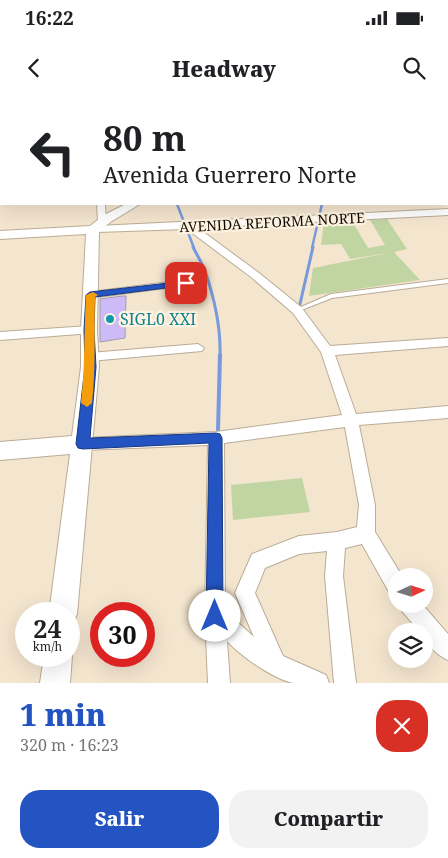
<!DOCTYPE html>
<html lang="es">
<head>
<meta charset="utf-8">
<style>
  :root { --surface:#fff; --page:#f2f2f2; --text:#202124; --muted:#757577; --accent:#2354c2 }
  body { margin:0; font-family:"Noto Serif",serif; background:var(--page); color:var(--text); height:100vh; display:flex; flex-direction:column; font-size:19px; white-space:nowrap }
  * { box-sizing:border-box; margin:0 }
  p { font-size:16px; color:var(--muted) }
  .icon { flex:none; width:28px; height:28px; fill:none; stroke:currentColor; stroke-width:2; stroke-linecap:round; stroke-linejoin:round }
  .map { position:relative; height:583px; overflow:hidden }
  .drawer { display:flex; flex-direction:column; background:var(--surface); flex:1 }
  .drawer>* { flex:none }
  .guide { position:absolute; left:0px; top:0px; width:449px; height:105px; box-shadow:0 5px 20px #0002; background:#fff; color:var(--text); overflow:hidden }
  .needle { width:32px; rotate:86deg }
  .fabs { position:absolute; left:388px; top:468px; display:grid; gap:10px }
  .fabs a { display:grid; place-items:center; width:45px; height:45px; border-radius:50%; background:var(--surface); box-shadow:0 5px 20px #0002; font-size:25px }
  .speed { position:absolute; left:15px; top:502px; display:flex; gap:10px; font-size:25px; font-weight:700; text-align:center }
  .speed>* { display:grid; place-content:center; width:65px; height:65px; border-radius:50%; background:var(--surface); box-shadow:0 5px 20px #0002; line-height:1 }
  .speed small { font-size:12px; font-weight:400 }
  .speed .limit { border:8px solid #d22; background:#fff; color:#111 }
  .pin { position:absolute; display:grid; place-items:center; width:42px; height:42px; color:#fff; margin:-21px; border-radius:10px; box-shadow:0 2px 8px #0006 }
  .me { position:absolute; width:55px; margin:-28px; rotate:0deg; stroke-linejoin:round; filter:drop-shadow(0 0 4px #0008) }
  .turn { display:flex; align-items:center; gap:18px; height:105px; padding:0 20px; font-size:22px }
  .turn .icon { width:65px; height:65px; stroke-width:2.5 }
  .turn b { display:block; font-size:35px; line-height:42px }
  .round { display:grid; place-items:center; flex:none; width:52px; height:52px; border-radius:20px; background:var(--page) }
  .summary { display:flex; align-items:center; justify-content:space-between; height:85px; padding:0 20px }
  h1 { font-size:30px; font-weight:800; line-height:38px; color:var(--accent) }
  .button { display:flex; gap:10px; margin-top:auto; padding:10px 20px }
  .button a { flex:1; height:58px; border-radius:20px; background:var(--accent); color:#fff; font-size:20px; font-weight:800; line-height:58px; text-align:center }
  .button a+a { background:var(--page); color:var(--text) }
  .status { display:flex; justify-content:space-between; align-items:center; height:35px; padding:0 25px; background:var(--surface); direction:ltr }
  .status svg { height:14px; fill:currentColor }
  header { display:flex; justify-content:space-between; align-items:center; height:65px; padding:0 20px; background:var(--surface); font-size:22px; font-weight:800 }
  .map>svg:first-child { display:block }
  .green { fill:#c1d5a3 }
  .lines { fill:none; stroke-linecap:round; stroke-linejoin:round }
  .stream-far2 { stroke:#789adc; stroke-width:2.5 }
  .stream-far1 { stroke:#789adc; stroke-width:3 }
  .stream { stroke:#789adc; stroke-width:4 }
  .building { fill:#ccbbf6; stroke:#a19bb2 }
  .lane-casing { stroke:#baac96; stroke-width:2 }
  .street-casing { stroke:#baac96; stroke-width:2 }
  .secondary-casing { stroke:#baac96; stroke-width:2 }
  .lane { fill:#fff; fill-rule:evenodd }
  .street { fill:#fff; fill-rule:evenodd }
  .secondary { fill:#fff; fill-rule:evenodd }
  .route { fill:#2354c2; stroke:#17377e }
  .slow { fill:#f59e0b }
  .culture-dot { fill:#0f9aa8; stroke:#fff3e1; stroke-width:2 }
  .labels { text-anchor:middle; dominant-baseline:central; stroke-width:4.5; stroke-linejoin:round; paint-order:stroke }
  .far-street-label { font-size:14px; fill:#110c05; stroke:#fff3e1 }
  .culture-label { font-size:16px; fill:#0d838f; stroke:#fff3e1; text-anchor:start }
</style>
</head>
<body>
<div class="status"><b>16:22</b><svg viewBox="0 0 49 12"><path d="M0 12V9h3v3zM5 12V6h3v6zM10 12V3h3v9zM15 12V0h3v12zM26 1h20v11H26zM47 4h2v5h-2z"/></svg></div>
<header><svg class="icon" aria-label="back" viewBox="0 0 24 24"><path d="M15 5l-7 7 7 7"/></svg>Headway<svg class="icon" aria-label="search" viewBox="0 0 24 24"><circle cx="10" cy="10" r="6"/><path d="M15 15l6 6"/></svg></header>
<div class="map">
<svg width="448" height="583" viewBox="0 0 448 583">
  <rect width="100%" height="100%" fill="#f4e5cf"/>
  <g class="green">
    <path d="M387 119 407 149 394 152 420 180 309 196 313 168 388 153 350 159 341 144 321 145 324 122 352 121 368 148 385 145 370 120Z"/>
    <path d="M302 378 310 412 233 420 231 385Z"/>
  </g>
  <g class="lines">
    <g class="stream-far2">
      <path d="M177 104 194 148"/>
      <path d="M312 148 322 104"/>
    </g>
    <g class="stream-far1">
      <path d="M193 147C197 155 202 163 205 171 214 197 221 229 220 257"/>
      <path d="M300 204 313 147"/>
    </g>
    <path class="stream" d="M218 330 220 255"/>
  </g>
  <path class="building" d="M122 196H126L125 238 100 242V199Z"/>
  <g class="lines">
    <defs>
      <path id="lane" d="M448 179V183L332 198 299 211 297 212 294 210 331 194Z"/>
      <g id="street">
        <rect x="107" y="0" width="6" height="1"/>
        <rect x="164" y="0" width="6" height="1"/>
        <path d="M405 0H411L412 1H406Z"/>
        <rect x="0" y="74" width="1" height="4"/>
        <rect x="0" y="84" width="1" height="4"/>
        <path d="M97 104H105L106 124H100L98 122Z"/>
        <path d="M448 109V115L198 128 259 173 301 207 330 246 448 238V246L335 255 356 314 448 306V318L359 325 375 405V432L402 476H396V494L389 492 362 444 345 448 343 476 356 583H334L325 476 327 451 299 454 265 468 255 493 283 556 326 575 329 583C318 583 304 583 293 583 273 579 241 556 227 541L230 583H208L205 515 208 345 83 350 78 348 75 344 78 340 83 338 216 332 342 315 321 252 293 213 251 177 187 129 97 132 92 129 97 126ZM345 327 359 405 357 427 337 432 299 436 252 454 235 493 254 537 225 511 224 343Z"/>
        <path d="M185 180 189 181 190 183 189 185 90 198 84 195 90 192Z"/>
        <path d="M89 226 95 230 93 233 0 240V232Z"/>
        <path d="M198 244 204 248 202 251 90 261 85 260 84 257 85 254 90 253Z"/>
        <path d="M399 504H422L448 534V560C438 556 424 543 424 531H419L402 511Z"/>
      </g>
      <g id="secondary">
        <rect x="0" y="9" width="1" height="4"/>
        <rect x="0" y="49" width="1" height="6"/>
        <path d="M126 104H140L112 121 99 131 97 230 99 267 77 514 73 524 69 525V514H49L70 354 0 360V342L72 336 81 267V230L86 134 0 139V131L90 126 104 115Z"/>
        <path d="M69 547 72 556 70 583H40L44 556H69Z"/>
      </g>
    </defs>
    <use href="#lane" class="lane-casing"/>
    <use href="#street" class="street-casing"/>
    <use href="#secondary" class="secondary-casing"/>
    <use href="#lane" class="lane"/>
    <use href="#street" class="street"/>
    <use href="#secondary" class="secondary"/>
  </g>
  <path class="route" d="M186 181H189V185L95 197 94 230 96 267 90 338 216 333 220 334 222 338 223 516 220 521 215 524 209 521 206 516 209 343 83 349 78 348 76 344 85 267 84 230 86 195 90 192Z"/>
  <path class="slow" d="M93 192 98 195 95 197C94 232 96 267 92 303L87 307 81 303C85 267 84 231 86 195Z"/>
  <circle class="culture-dot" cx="110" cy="219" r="5"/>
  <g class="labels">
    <g class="far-street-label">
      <text transform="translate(272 122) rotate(-3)">AVENIDA REFORMA NORTE</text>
    </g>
    <g class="culture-label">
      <text x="120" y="219">SIGL0 XXI</text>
    </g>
  </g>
</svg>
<div class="fabs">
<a><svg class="needle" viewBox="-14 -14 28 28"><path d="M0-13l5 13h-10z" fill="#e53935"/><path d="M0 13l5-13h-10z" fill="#757577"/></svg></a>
<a><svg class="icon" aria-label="layers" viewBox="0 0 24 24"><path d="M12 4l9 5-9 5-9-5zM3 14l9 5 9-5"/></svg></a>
</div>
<div class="speed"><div>24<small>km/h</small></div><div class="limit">30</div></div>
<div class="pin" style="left:186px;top:183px;background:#d93025"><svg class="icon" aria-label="arrive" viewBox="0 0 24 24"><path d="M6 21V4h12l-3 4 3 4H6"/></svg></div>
<svg class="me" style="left:215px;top:516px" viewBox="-20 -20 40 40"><circle r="19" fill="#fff"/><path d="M0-13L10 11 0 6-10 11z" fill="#2354c2"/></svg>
<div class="guide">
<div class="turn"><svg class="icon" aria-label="left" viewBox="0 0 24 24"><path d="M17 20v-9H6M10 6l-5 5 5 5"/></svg><div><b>80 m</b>Avenida Guerrero Norte</div></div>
</div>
</div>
<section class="drawer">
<div class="summary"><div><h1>1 min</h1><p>320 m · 16:23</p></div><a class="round" style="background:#d93025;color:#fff"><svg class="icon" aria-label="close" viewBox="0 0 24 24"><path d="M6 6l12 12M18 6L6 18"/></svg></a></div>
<div class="button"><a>Salir</a><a>Compartir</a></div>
</section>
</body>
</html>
